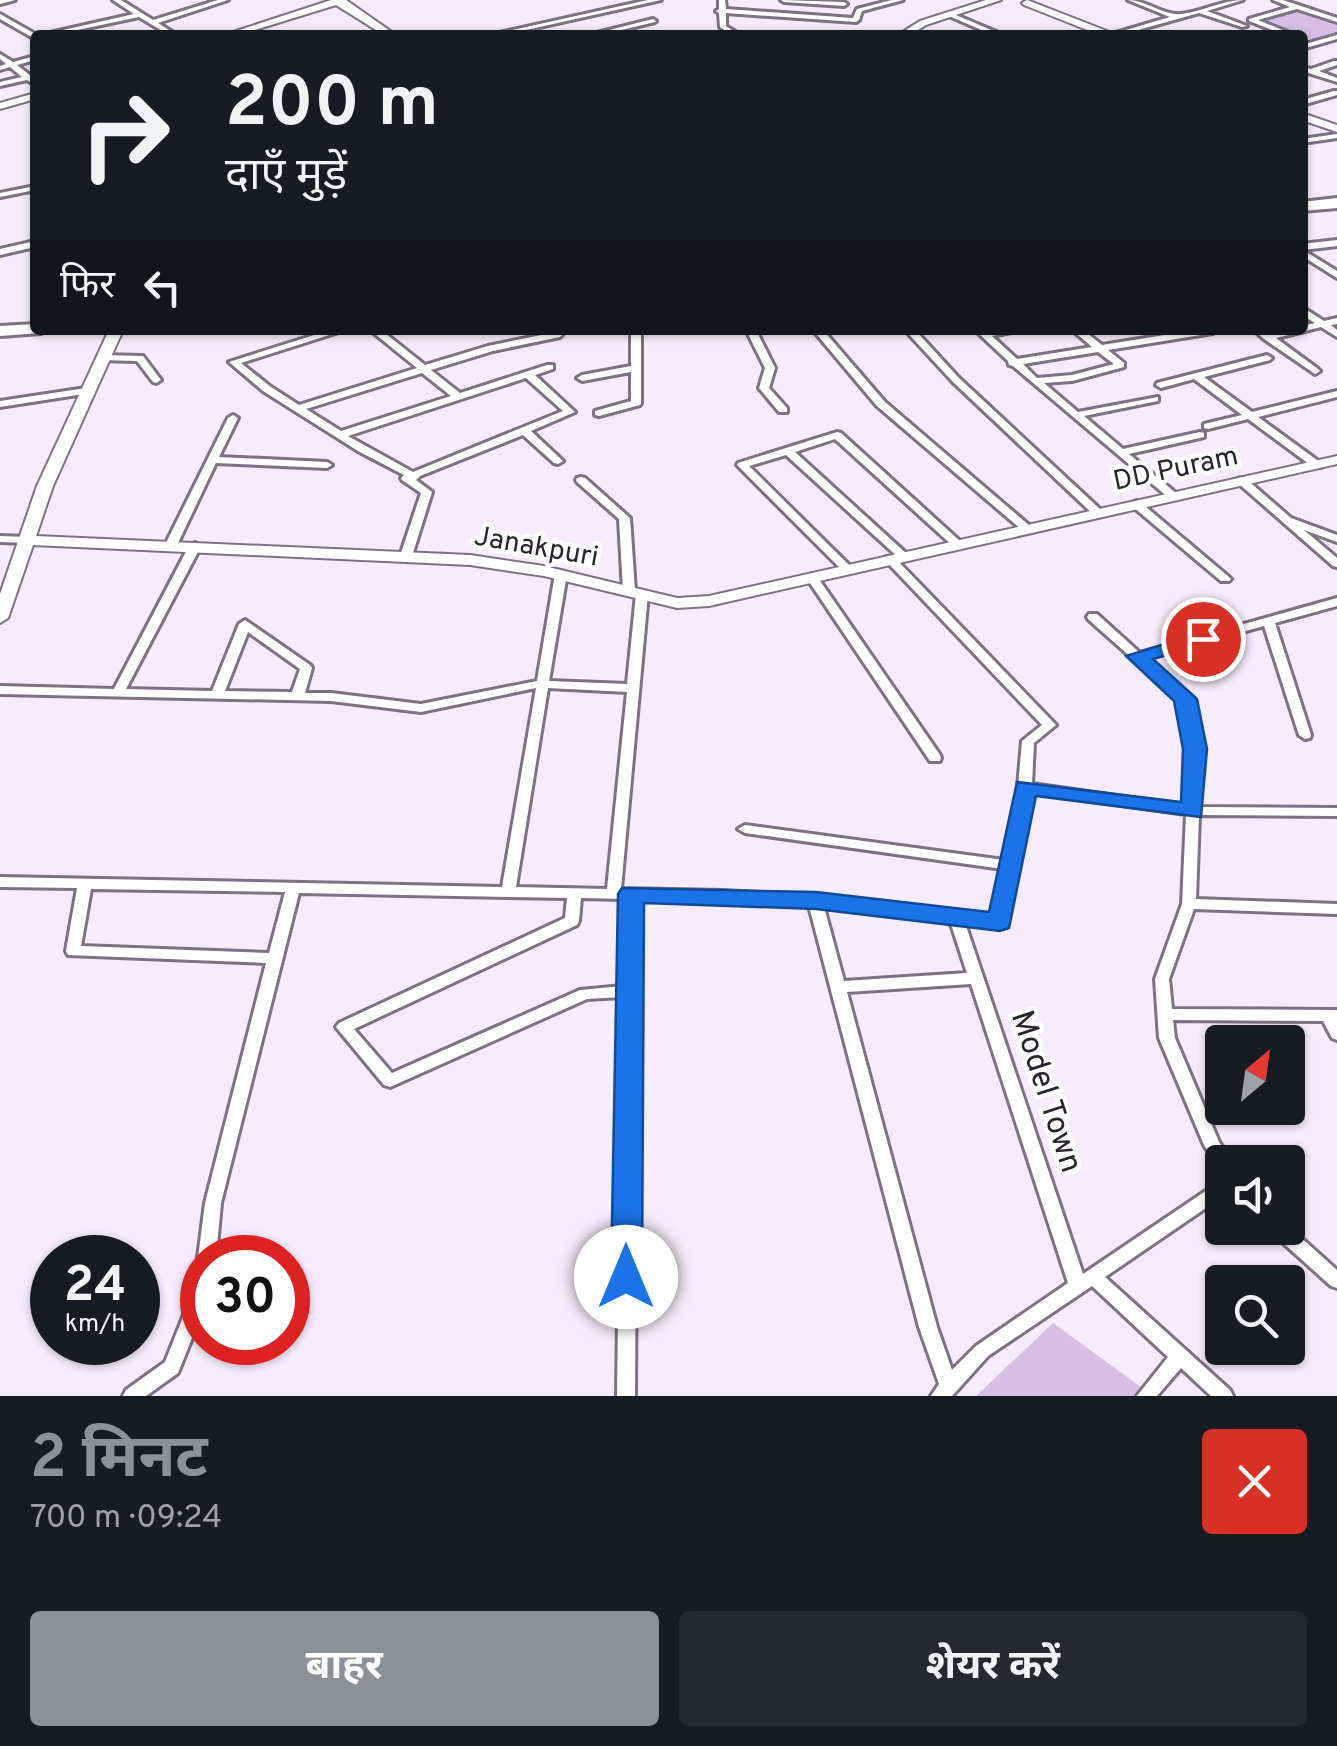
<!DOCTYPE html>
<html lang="hi">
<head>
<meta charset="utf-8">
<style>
  :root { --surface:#171b24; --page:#242831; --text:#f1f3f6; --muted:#9ea1a6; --accent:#8c9099 }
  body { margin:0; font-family:Overpass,"Noto Sans Devanagari",sans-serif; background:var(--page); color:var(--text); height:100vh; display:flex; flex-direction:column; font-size:38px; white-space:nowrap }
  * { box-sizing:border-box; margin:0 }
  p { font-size:32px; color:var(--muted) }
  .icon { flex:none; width:55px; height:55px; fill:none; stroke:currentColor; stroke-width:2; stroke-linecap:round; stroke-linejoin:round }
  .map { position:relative; height:1396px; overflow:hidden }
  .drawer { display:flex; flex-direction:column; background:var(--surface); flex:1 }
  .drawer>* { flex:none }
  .guide { position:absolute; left:30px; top:30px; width:1278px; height:305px; border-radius:10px; box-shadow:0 2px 8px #0004; background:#171b24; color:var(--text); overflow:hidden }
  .needle { width:65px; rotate:29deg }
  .controls { position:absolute; left:1205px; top:1025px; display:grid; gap:20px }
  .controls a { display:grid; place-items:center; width:100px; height:100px; border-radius:10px; background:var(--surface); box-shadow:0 2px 8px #0004; font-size:50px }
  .speed { position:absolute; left:30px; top:1235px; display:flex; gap:20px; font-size:50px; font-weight:700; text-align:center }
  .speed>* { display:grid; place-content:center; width:130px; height:130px; border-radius:50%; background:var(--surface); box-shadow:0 2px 8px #0004; line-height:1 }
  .speed small { font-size:25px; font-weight:400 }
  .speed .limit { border:15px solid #d22; background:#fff; color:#111 }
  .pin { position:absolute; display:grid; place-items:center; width:85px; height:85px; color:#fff; margin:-42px; border:5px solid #fff; border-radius:50%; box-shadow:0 2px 10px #0007 }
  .me { position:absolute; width:110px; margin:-55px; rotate:0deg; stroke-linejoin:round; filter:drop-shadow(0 0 8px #0008) }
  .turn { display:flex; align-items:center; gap:35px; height:210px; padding:0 30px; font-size:45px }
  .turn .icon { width:130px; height:130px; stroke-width:2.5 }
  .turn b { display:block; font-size:70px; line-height:85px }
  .then { display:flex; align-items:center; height:95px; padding:0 30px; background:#0003; gap:20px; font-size:38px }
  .round { display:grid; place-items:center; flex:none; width:105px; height:105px; border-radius:10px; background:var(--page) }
  .summary { display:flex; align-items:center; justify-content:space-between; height:170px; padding:0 30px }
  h1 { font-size:60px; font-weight:700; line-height:75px; color:var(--accent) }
  .button { display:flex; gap:20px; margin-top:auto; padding:20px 30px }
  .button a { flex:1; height:115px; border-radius:10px; background:var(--accent); color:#fff; font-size:40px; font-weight:700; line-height:115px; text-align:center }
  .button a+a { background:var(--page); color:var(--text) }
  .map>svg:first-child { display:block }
  .green { fill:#d7bee4 }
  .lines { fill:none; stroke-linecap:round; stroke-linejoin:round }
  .street-casing { stroke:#7e7184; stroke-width:6 }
  .secondary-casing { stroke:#7e7184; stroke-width:4 }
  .highway-casing { stroke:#7e7184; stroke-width:6 }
  .street { fill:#fff; fill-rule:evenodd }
  .secondary { fill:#fff; fill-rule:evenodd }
  .highway { fill:#fff; fill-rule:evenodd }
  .route { fill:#1a73e8; stroke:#114b97; stroke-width:2.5 }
  .labels { text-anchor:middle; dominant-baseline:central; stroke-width:9; stroke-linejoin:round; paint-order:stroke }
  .street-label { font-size:28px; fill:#29242c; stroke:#fff }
  .near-street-label { font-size:32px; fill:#29242c; stroke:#fff }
</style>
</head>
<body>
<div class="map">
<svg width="1337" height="1396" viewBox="0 0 1337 1396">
  <rect width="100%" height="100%" fill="#f7ecfd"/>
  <g class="green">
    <path d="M1300 9 1337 22V33L1313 40 1258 21Z"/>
    <path d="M1053 1323 1141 1387 1134 1396H976Z"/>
  </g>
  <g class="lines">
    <defs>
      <g id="street">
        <path d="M0 0H15L0 4Z"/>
        <path d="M113 0H121L153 20 218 0H228L158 23 177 35H169L139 17 54 35H41L134 14Z"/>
        <path d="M648 0H661L503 35H490Z"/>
        <path d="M719 0H725L726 9 853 18 857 9 892 0H903L862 11 859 20 856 22 726 13V26L740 35H732L720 27 719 13 716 11 719 9Z"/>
        <path d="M781 0 844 2 847 4 844 6 784 2Z"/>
        <path d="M1128 0C1146 0 1164 16 1181 14 1202 12 1222 0 1243 0L1207 11 1247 26 1242 27 1199 13 1120 35H1109L1170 17Z"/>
        <path d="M1273 0H1283L1337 18V22L1297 9 1258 20 1295 35H1285L1249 21V19L1290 7Z"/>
        <path d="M951 13 1001 34 1002 35H993L949 16 948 15Z"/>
        <path d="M0 14 37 35 35 39 0 19Z"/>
        <path d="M653 19 656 21 655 22 601 35H589Z"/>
        <path d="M1337 35V39L1302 49V45Z"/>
        <path d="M0 54 13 62 35 56V60L17 65 35 79V85L27 80 0 86V82L22 77 10 67 0 70V66L6 64 0 59Z"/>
        <path d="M1334 61H1337V65L1319 71 1337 78V82L1302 71V66L1311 69Z"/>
        <path d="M1334 91H1337V95L1302 105V100Z"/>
        <path d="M1337 134V138L1302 143V139Z"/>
        <path d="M35 186V190L0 197V193Z"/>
        <path d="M1337 240V246L1303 250 1337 271V278L1302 256V244Z"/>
        <path d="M35 241V247L0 255V249Z"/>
        <path d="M1302 307 1324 321 1337 318V324L1331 325 1337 330V337L1321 327 1276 338 1318 369 1320 371 1315 374 1264 339 1254 330H1265L1270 333 1285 330H1302V326L1315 323 1302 315Z"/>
        <path d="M330 330H345L241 363 271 387 299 405 417 368 370 330H381L425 365 488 346 551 333 549 330H559L562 335 560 337 493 351 431 370 460 393 547 365H553V369L535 375 575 412 531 431 563 461 558 464 554 463 523 435 420 476 416 480 432 492 412 556 410 558H402L400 556 421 493 402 480 401 478 404 475 358 451 263 391 229 362ZM422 373 451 396 341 431 306 409ZM526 378 563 411 413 472 348 436Z"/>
        <path d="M631 330H641V403L640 405 599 416 595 415V411L631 401V372L582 381 577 378 582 375 631 366Z"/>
        <path d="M746 330H756L775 368 769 388 787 408V412H779L759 388 765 368Z"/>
        <path d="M813 330H823L885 402 1030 526 1032 528 1030 530H1022L877 406Z"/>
        <path d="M905 330H915L959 378 1102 511 1103 513 1102 515H1094L953 382Z"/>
        <path d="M975 330H1013L1011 332 992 336 1017 359 1092 347 1072 330H1083L1102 345 1196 330H1218L1213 333 1108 350 1124 363V367L1072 381 1044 383 1078 412 1158 397V401L1084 416 1123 449 1200 432 1204 433V437L1129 454 1177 494 1178 496 1177 498H1169L1013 366 1009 365 1008 361ZM1098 352 1114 364 1072 375 1037 378 1023 364Z"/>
        <path d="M101 355 143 356 161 380 156 383 153 382 137 361 98 360V356Z"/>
        <path d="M1267 355 1272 358 1270 360 1204 377 1252 412 1337 391V397L1258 417 1321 463V467H1313L1248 419 1208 429 1204 428V424L1242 415 1194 379 1161 388 1156 385 1157 383Z"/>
        <path d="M86 388 91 391 90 393 0 407V401Z"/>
        <path d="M233 415 238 418 219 457 327 462 332 465 327 468 216 463 177 545 171 548 167 547 165 545 228 418Z"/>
        <path d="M837 432 841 433 961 542 963 544 961 546H953L835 439 795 452 907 554 909 556 907 558H899L786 455 749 466 852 568 846 571 842 570 737 465 738 463Z"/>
        <path d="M581 477 585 478 630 518 635 591 633 593 629 594 623 591 619 519 577 482 576 480 577 478Z"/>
        <path d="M1242 478 1246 479 1291 518 1337 535V542L1304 530 1337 558V567L1333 566 1238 483 1237 481 1238 479Z"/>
        <path d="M1136 501 1140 502 1229 577 1231 579 1229 581H1221L1132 506 1131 504Z"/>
        <path d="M0 536 27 537 33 540 27 543 0 542Z"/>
        <path d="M195 543 201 546 126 689 212 691 239 624 245 620 310 665 312 668 305 693H331L421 704 537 681 555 574 561 571 567 574 549 681 627 684 636 594 638 592H646L648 594 621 889 724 891 815 896 994 916 1003 869 745 833 738 829 745 825 1004 860 1018 787 1022 741 1042 725 886 561 884 559 886 557H894L1056 725 1034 743 1032 784 1186 806 1189 749 1179 700 1089 620 1087 617 1089 614H1097L1140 653 1337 598V606L1275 623 1311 735 1310 738 1305 739 1299 735 1264 626 1147 658 1191 699 1201 749 1199 807 1337 808V816L1199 815 1196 899 1337 904V914L1194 909 1169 979 1172 1009 1337 1010V1040L1332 1038 1323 1021 1173 1020 1175 1038 1219 1142 1233 1162H1222V1168L1219 1167 1204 1145 1159 1038 1155 979 1182 904 1186 814 1031 792 1007 922 1005 926 1000 927 965 923 1083 1274 1216 1184 1222 1183V1197L1105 1277 1230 1390 1233 1396H1211L1181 1368 1157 1396H1137L1168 1357 1092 1286 988 1356 952 1396H931L939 1384 919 1327 809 906 638 899 635 1396H617L622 997 587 999 390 1087 384 1085 336 1027 339 1023 565 918 567 898 299 893 221 1203 216 1258H202V1264L201 1263 198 1258 205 1203 266 963 68 955 66 951 77 888 0 887V877L502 887 536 688 421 712 331 701 0 694V686L114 689 189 546ZM248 632 300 669 292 692 225 691ZM548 688 627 692 607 889 516 887ZM91 889 285 892 269 953 81 946ZM581 898 624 899 623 986 580 990 392 1073 354 1029 577 925 579 921ZM824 907 950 921 967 973 844 981ZM971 984 1068 1283 976 1346 952 1370 937 1327 847 992Z"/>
        <path d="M812 574 816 575 940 755 941 758 940 761H930L806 577Z"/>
        <path d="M1288 1226 1337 1270V1288L1331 1286 1272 1233 1270 1228Z"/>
        <path d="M202 1285V1313L178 1373 146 1396H123L126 1390 165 1362 193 1292 196 1287Z"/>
      </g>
      <g id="secondary">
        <path d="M331 0H346L396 35H384L336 5 239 35H224Z"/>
        <path d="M986 0H1001L926 25 910 35H898L920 21Z"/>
        <path d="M1027 0 1112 33 1114 35H1100L1024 5 1022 3Z"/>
        <path d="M754 32H802L807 35H749Z"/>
        <path d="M35 93V99L0 109V103Z"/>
        <path d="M1302 113 1337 125V132L1302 120Z"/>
        <path d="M109 330H123L53 486 36 536 470 555 544 566 677 598 709 596 1337 456V464L709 606 677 608 544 576 470 565 33 545 8 618 0 623V594L37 486Z"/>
      </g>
      <g id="highway">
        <path d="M1337 198V208L1302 211V202Z"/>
        <path d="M35 324V330H43L41 333 0 336V326Z"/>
      </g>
    </defs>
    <use href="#street" class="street-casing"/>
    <use href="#secondary" class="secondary-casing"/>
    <use href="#highway" class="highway-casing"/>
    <use href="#street" class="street"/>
    <use href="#secondary" class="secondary"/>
    <use href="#highway" class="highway"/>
  </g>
  <path class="route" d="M1203 632 1210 634V643L1153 659 1197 699 1207 749 1201 817 1036 796 1009 928 1000 931 816 909 644 903 642 1277 637 1286 626 1290 615 1286 611 1277 618 894 622 888 816 892 989 912 1017 782 1181 802 1183 749 1174 701 1126 656Z"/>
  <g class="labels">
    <g class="street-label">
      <text transform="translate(1176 470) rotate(-12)">DD Puram</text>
      <text transform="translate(536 548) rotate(10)">Janakpuri</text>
    </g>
    <g class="near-street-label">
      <text transform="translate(1045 1092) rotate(72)">Model Town</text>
    </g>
  </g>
</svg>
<div class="controls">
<a><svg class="needle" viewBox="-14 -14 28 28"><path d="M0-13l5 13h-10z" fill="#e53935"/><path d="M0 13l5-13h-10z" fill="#9ea1a6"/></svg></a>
<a><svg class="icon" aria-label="sound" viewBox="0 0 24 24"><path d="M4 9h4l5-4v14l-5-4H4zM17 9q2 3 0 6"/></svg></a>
<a><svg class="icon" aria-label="search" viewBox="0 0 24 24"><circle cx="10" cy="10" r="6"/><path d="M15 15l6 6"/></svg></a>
</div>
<div class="speed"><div>24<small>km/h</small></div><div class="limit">30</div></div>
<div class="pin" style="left:1203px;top:639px;background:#d93025"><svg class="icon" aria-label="arrive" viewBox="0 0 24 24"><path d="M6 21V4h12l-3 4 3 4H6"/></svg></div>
<svg class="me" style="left:626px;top:1277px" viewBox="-20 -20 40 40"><circle r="19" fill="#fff"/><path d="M0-13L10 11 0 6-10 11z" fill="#1a73e8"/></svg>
<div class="guide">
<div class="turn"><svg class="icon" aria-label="right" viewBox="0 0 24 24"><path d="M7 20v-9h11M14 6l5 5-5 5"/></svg><div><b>200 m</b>दाएँ मुड़ें</div></div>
<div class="then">फिर<svg class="icon" aria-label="left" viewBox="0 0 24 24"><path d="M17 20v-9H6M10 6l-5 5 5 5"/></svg></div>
</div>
</div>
<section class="drawer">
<div class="summary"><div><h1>2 मिनट</h1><p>700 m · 09:24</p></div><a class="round" style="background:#d93025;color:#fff"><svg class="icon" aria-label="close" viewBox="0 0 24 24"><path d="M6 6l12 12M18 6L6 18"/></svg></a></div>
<div class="button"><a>बाहर</a><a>शेयर करें</a></div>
</section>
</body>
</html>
